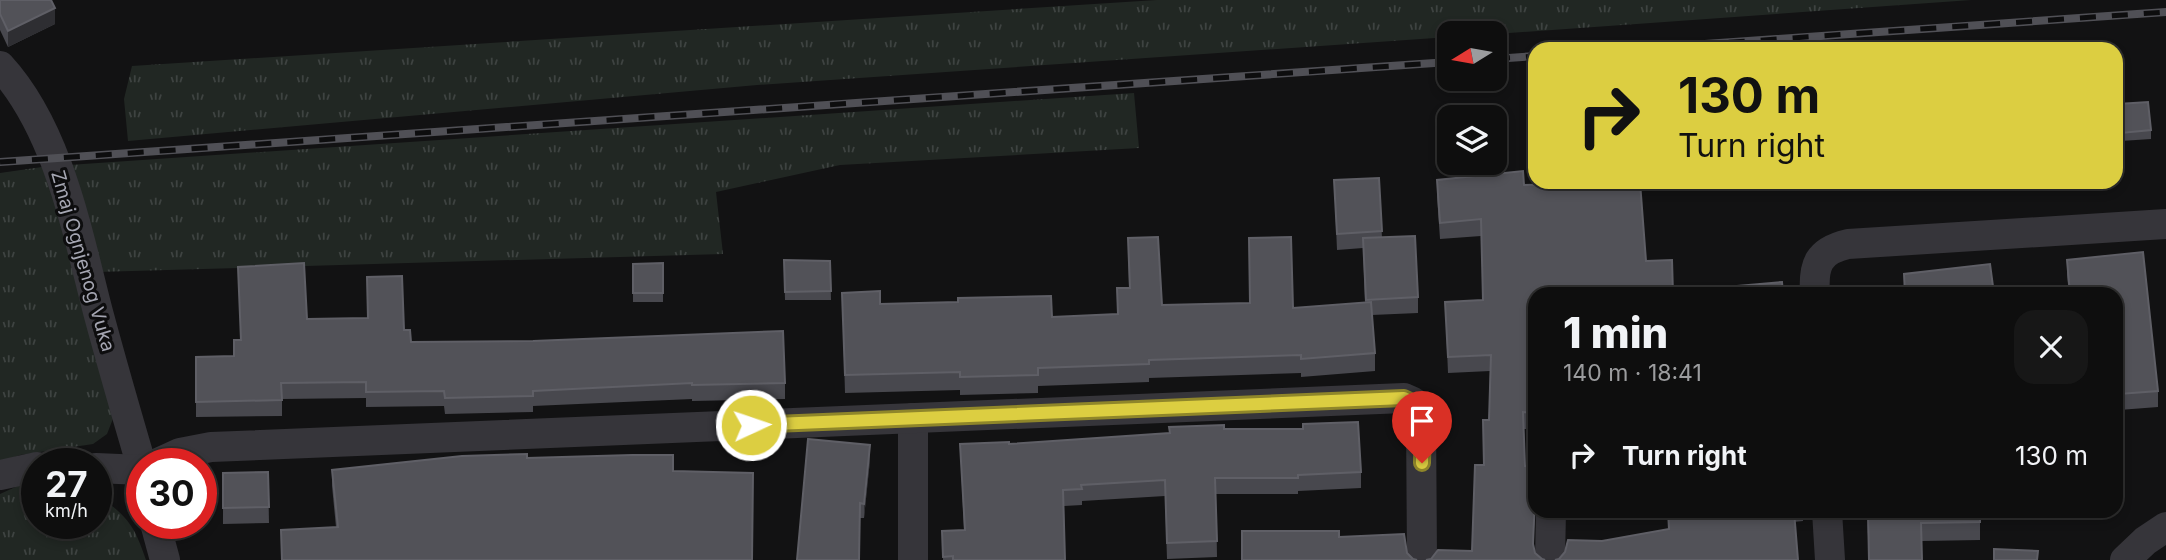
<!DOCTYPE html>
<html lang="en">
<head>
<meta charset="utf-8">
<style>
  :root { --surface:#0e0e0e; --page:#171717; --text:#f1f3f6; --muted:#9b9c9e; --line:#2e2e2e }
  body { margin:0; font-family:Inter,sans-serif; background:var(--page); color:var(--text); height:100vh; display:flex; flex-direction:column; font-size:26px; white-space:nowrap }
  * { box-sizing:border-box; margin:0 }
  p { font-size:23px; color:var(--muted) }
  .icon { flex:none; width:38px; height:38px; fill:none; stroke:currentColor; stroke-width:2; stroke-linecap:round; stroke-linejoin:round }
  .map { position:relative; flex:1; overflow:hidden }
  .panel { position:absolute; left:1528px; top:287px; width:595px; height:231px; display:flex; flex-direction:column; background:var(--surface); border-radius:21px; box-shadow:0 4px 10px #0003,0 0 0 2px var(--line) }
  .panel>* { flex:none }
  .guide { position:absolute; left:1528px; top:42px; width:595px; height:147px; border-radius:21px; box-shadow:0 4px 10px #0003,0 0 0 2px var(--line); background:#dcce41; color:#111; overflow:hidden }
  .needle { width:46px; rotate:259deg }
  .buttons { position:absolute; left:1437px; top:21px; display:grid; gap:14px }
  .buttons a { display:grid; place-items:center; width:70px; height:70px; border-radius:14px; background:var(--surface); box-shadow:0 4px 10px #0003,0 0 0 2px var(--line); font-size:35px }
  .speed { position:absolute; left:21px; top:448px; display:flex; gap:14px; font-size:35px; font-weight:700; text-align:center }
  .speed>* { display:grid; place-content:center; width:91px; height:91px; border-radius:50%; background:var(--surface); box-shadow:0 4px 10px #0003,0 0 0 2px var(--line); line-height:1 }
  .speed small { font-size:18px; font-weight:400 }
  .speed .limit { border:10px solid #d22; background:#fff; color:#111 }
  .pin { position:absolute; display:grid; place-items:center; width:60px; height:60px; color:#fff; margin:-72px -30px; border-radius:50% 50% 50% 0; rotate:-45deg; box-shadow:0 0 7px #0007 }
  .pin .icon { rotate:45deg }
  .me { position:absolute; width:77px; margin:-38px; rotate:87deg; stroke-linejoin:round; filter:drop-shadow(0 0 5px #0008) }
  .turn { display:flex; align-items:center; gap:24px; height:147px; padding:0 35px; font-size:32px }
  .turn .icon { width:91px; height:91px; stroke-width:2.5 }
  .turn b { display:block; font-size:49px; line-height:60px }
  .round { display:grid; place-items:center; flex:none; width:74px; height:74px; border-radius:21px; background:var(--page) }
  .headline { display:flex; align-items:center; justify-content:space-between; height:119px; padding:0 35px }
  h1 { font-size:42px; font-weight:800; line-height:52px }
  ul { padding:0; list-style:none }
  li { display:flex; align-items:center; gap:21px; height:98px; padding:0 35px }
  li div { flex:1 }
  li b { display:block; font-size:26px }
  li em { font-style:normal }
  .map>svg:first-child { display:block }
  .grass { fill:url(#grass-tufts) }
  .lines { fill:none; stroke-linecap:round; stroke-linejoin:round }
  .street { stroke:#36353a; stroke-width:30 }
  .rail-casing { stroke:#505056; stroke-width:8 }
  .rail { stroke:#0d0d0e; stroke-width:5; stroke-dasharray:16; stroke-linecap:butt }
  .wall { fill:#48484e }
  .shaded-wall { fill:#2e2e32 }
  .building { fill:#525258; stroke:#5f5f66; stroke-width:2 }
  .route-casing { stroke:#8f862a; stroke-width:18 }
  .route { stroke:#dcce41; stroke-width:12 }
  .labels { text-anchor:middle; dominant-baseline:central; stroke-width:6; stroke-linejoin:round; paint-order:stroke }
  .street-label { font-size:19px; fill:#a5a6b2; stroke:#0d0d0e }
</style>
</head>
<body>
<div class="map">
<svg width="2166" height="560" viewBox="0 0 2166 560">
  <defs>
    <pattern id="grass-tufts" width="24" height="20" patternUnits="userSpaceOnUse" patternTransform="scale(1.75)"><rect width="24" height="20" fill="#212723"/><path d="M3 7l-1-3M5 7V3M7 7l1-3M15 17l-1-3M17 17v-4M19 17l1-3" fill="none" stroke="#3e4341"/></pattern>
  </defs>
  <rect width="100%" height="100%" fill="#121213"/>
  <g class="grass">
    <path d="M1157 0H1971L1495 34 1449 33V37L757 85 128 141 124 99 132 66Z"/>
    <path d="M1134 93 1139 148 840 165 716 192 723 254 96 272 69 165Z"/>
    <path d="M49 166 114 416 107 434 93 444 20 455 0 462V173Z"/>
    <path d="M37 483V523H96V494C127 516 134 524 146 560H0V494L22 484Z"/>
  </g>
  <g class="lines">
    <g class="street">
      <path d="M0 66C58 129 77 231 98 312 112 364 127 416 142 467"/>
      <path d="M1815 294C1813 265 1818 251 1848 244L2166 224"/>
      <path d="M913 418V560"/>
      <path d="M156 464 180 453 211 447 1404 398 1413 402 1421 415 1422 560"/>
      <path d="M96 468 142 470"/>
      <path d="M0 475 37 467"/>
      <path d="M1827 511 1830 560"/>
      <path d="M155 523 165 560"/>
      <path d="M1550 560 1551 511"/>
      <path d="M2125 560 2145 541 2166 527"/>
    </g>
    <defs>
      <g id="rail">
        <path d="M1633 49 2166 12"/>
        <path d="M1494 59 1535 56"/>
        <path d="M0 162 1449 62"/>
      </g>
    </defs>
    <use href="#rail" class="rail-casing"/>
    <use href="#rail" class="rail"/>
  </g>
  <g class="wall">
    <path d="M0 0 55 24 8 47 0 30Z"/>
    <path d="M2118 104 2151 130V139L2121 141Z"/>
    <path d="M1379 178 1382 238 1418 297V313L1372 315 1375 353V371L1301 377V373L1149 378V382L1038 386V393L960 395V390L845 393 842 293 880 304 958 302 1052 317 1117 314V288H1129L1128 238 1162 305 1293 308 1365 303 1363 248 1337 250 1334 180Z"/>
    <path d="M1437 180 1524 185 1596 183V182H1642V187L1535 294V330L1528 331 1530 372 1534 388 1533 429H1524L1525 466 1535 511 1533 546 1472 551 1489 420 1490 371 1448 373 1445 302 1483 300 1481 236 1440 239 1437 196Z"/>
    <path d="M2143 252 2158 391V407L2119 410 2116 358V294H2069L2067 275V260Z"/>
    <path d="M784 260 830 261 831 300H785Z"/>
    <path d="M663 263V302H633V264Z"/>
    <path d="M238 267 307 319 404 330 411 342 785 383V399L692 401V399L533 406V412L445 414 444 406 366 407V398L282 399V416L196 417V357L234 356 241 340Z"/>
    <path d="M1224 429 1361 472V488L1298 491V494H1216L1217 557 1167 559 1165 496 1082 501V505L1064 506 1065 560H943L942 531 964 530 960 444H1009Z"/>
    <path d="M527 458 673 471 752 560H281V530L336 527 332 486V470Z"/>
    <path d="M870 460 864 518H860L797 560Z"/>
    <path d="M268 472 269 523 223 524V473Z"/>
    <path d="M1668 511H1803V521L1602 541 1668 529Z"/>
    <path d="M1864 511H1980V540L1922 541V560H1869L1867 514H1864Z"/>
  </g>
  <g class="shaded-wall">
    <path d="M55 8V24L8 47V31Z"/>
    <path d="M870 445V460L864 518V504Z"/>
  </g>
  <g class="building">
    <path d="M0 0H51L55 8 8 31 0 14Z"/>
    <path d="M2148 102 2151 130 2121 133 2118 104Z"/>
    <path d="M1523 171 1524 185 1596 183V182H1640L1646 261 1672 260 1673 294H1535V314L1527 315 1530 372H1534L1533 413 1523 412 1525 466 1535 467V497L1533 544 1535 553 1542 559 1545 560H1426L1431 559 1438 550 1472 551 1475 465H1484L1483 420H1489L1491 355 1448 357 1445 302 1483 300 1481 219 1440 223 1437 180Z"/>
    <path d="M1379 178 1382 231 1337 234 1334 180Z"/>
    <path d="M1415 236 1418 297 1366 300 1363 238Z"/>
    <path d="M1158 237 1162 305 1250 303 1249 238 1291 237 1293 308 1371 302 1375 353 1301 359V355L1149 360V364L1038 368V375L960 377V372L845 375 842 293 880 291V304L958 302V298L1051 296 1052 317 1118 314 1117 288H1130L1128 238Z"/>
    <path d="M2143 252 2158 391 2119 394 2116 343V294H2070L2067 260Z"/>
    <path d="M784 260 830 261 831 291 785 292Z"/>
    <path d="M304 263 307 319 368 318 367 277 402 276 404 330H410L411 342 533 341 783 331 785 383 692 385V383L533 391V396L445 398 444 391 366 392V382L281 383 282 400 196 402V357L234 356V340H241L238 267Z"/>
    <path d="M663 263V293H633V264Z"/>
    <path d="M1990 264 1994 294H1905L1904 274Z"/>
    <path d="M1782 282 1783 294H1739L1738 286Z"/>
    <path d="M1358 422 1361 472 1298 475V478H1215L1217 541 1167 543 1165 480 1081 485 1082 489 1063 490 1065 560H953V556L943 557 942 531 965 530 960 444 1009 442V444L1170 433 1169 427 1224 425V429H1303V424Z"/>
    <path d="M808 439 870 445 864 504 860 503 859 560H797Z"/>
    <path d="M527 454V458L632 455H673V471L753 473 752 560H282L281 530 338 527 332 470 462 456Z"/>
    <path d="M268 472 269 507 223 508V473Z"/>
    <path d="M1668 511H1794L1798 560H1555L1559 559 1565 552 1568 540 1602 541 1669 529Z"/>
    <path d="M1868 511H1980V522L1921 523 1922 560H1869Z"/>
    <path d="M1242 531H1339V537L1404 534 1407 553 1413 559 1417 560H1242Z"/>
    <path d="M1994 549 2038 551 2037 560H1994Z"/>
  </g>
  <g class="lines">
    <defs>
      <path id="route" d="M751 425 1404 398C1429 408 1422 441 1422 463"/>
    </defs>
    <use href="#route" class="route-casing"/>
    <use href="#route" class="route"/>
  </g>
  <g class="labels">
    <g class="street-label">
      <text transform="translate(83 261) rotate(74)">Zmaj Ognjenog Vuka</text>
    </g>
  </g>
</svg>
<div class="buttons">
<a><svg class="needle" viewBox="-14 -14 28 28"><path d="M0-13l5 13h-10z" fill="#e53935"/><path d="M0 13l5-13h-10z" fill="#9b9c9e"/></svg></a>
<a><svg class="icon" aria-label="layers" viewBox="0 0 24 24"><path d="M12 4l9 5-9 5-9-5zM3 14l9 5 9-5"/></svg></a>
</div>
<div class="speed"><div>27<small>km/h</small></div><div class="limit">30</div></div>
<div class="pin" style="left:1422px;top:463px;background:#d93025"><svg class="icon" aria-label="arrive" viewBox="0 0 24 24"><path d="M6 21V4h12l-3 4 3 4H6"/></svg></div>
<svg class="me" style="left:751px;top:425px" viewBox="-20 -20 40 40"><circle r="17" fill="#dcce41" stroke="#fff" stroke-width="3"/><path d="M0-11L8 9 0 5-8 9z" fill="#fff"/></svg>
<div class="guide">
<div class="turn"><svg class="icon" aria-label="right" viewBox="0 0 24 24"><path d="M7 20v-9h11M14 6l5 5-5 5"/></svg><div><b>130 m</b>Turn right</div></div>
</div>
<section class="panel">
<div class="headline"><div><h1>1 min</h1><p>140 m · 18:41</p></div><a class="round"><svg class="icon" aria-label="close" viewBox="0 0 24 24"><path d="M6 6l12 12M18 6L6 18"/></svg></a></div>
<ul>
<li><svg class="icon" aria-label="right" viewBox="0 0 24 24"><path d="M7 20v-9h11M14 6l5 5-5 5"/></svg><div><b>Turn right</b></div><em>130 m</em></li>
</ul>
</section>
</div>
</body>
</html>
